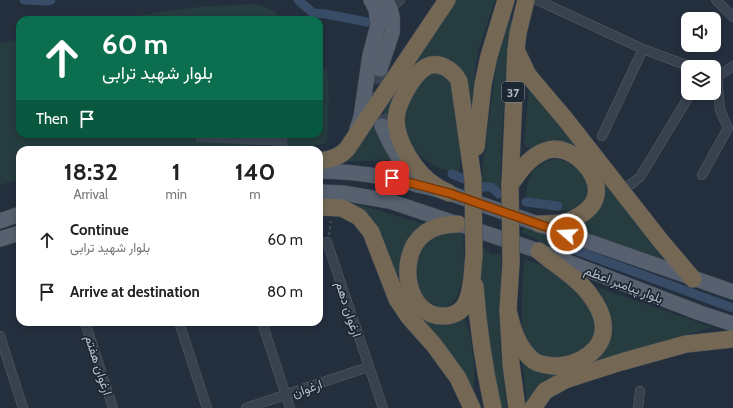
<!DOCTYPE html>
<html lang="en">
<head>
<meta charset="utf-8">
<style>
  :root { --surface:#fff; --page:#f2f2f2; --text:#222; --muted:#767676 }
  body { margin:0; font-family:Cabin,Vazirmatn,sans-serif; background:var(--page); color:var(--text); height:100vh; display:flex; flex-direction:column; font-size:15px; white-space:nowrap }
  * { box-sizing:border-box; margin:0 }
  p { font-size:13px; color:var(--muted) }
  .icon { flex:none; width:22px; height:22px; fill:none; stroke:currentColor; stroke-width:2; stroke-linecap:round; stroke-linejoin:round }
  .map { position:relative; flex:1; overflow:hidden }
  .panel { position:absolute; left:16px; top:146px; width:307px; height:180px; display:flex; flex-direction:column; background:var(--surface); border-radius:12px; box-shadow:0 2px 6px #0003 }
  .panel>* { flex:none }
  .guide { position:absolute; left:16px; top:16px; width:307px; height:122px; border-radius:12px; box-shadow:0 2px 6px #0003; background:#0b6e4f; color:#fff; overflow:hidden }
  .fabs { position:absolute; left:681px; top:12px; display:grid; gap:8px }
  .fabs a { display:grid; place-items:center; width:40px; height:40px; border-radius:8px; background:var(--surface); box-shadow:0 2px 6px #0003; font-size:20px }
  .pin { position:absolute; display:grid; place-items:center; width:34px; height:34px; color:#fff; margin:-17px; border-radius:8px; box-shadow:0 2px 6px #0006 }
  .me { position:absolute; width:44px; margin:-22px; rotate:289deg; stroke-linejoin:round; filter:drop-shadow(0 0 3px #0008) }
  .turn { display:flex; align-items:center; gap:14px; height:84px; padding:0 20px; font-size:18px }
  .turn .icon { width:52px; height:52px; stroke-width:2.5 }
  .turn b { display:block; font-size:28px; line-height:34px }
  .then { display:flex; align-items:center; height:38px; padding:0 20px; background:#0003; gap:8px; font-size:15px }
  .eta { display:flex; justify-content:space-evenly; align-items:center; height:68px; text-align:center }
  .eta b { font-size:24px; font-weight:700; line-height:28px }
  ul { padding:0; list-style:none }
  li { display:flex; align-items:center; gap:12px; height:52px; padding:0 20px }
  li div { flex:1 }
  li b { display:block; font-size:15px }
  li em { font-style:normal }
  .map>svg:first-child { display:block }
  .green { fill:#263c3f }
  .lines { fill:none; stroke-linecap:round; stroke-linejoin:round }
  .canal { stroke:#394c67; stroke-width:9 }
  .primary-tunnel { stroke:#3a4453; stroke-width:15; stroke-dasharray:15 8; stroke-linecap:butt }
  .street-casing { stroke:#565f6c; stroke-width:10 }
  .primary-casing { stroke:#414a57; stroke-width:16 }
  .highway-casing { stroke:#434c59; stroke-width:18 }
  .path { stroke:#44595c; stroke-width:1.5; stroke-dasharray:3 3; stroke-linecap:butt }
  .street { stroke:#38414e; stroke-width:9 }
  .primary { stroke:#56606e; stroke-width:15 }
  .highway { stroke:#746855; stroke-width:17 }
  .highway-bridge-casing { stroke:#434c59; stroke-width:18; stroke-linecap:butt }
  .highway-bridge { stroke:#746855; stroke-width:17 }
  .wall { fill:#3b4654 }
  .route-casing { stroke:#753606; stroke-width:10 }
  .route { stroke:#b45309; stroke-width:7 }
  .labels { text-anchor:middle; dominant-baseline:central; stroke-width:3.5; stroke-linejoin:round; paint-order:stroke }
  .shield { fill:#1d2633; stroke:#878f9c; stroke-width:1 }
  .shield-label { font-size:12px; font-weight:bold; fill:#b4bcc9 }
  .street-label { font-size:13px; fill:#b4bcc9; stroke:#1d2633 }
</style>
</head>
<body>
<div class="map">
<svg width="733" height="408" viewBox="0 0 733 408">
  <rect width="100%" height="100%" fill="#242f3e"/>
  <g class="green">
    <path d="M452 0H495L478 52 475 70 471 107 467 95 426 61 391 139 384 118V107Z"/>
    <path d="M258 4 272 10 285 20H119L159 12 207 6Z"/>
    <path d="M508 19 515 20 506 74 501 149 500 190 492 183 482 185 483 161 498 54Z"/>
    <path d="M20 39V134H319V68L327 69 329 99 327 143 296 149 254 147 190 150H20V179L0 185V43Z"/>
    <path d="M436 70 451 78C455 110 464 143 459 175L434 166 425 159 417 152 407 136 403 113 414 85Z"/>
    <path d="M529 86 673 262 574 229C601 209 614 205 598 171L534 148 527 147 524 144Z"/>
    <path d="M375 120 376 128 393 160 327 162Z"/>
    <path d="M553 159C570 160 585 170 588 188 588 191 589 197 587 200 585 204 581 206 577 208 559 215 541 210 525 199 529 176 529 168 553 159Z"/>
    <path d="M354 203 427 225 403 274 443 324C452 325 458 323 464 316 472 337 477 371 473 393L407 302 375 224 364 210Z"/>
    <path d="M524 226 561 238 556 250 522 232Z"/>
    <path d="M458 232 463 236C465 255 467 307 440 308L426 300 418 288 414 270 421 246 436 233Z"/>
    <path d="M481 246 492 255 501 253 500 348 507 408H501L498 399 479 265Z"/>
    <path d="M524 259 544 266 564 277 586 302 597 324C596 329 595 338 592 342 590 344 587 346 585 348 566 362 536 363 525 338 519 323 523 278 524 259Z"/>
    <path d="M597 287 712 327 545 380 537 387 527 402 522 361 570 369 610 318C607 306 603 296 597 287Z"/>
  </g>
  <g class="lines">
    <g class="canal">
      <path d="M24 0 49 1 51 0"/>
      <path d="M298 0 313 13 326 14 367 22"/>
      <path d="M452 174 464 179"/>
      <path d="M482 187H491L499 194"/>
      <path d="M526 202 558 206"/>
      <path d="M572 249 733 308"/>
    </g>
    <path class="primary-tunnel" d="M380 69C378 90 378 106 382 126"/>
    <defs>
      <g id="street">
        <path d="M537 0 643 49 691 67"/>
        <path d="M716 0 733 17"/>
        <path d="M390 8 400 0"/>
        <path d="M717 77 733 66"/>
        <path d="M602 136 643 49"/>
        <path d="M702 175 728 128 720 110 717 77"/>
        <path d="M622 191 640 177 691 93"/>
        <path d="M327 242 383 408"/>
        <path d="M85 322 113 408"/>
        <path d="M179 322 207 408"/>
        <path d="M262 322 290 408"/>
        <path d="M0 336 23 408"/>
        <path d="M246 408 368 367"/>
        <path d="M638 408 640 391"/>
      </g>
      <g id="primary">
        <path d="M380 69 392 33C393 21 393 10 385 0"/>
        <path d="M382 126C392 149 402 166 418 185"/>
        <path d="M357 129 361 117 370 55 378 25 376 9 371 0"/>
        <path d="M319 171C364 171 406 181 449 193L733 292"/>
        <path d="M319 192 343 193 389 201 539 251 700 313 733 324"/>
        <path d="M0 221 20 214"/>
        <path d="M0 239 20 233"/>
      </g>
      <g id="highway">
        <path d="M516 50 528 75 566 120 660 240 693 279"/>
        <path d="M476 147 483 84 489 56 506 0"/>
        <path d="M319 161C329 160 340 157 347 149L447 0"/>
        <path d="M510 185C519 172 529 157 545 151 569 141 604 174 595 199 592 207 583 214 575 218 565 224 551 224 539 224"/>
        <path d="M510 185 516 50 518 33 526 0"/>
        <path d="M449 193C445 191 440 189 436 186 416 174 396 142 396 119 397 104 412 75 426 67 439 60 453 70 459 81L473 179"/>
        <path d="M319 207 342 208 359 217 371 232 397 299 409 317 434 345 458 378 472 408"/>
        <path d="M458 224C446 224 434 226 424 234 396 255 405 319 446 316 455 315 462 311 466 303 473 289 472 271 474 256"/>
        <path d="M511 263 508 310 511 364 517 408"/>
        <path d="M475 286C478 327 484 367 493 408"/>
        <path d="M508 310C512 328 518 349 534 361 540 365 547 365 554 366 578 366 607 350 603 323 602 314 596 303 590 295 577 277 556 266 539 251"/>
        <path d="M533 408 545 391 565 380 621 362 686 344 733 339"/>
      </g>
    </defs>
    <use href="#street" class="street-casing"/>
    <use href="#primary" class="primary-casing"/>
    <use href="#highway" class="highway-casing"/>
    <path class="path" d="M329 235 331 221"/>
    <use href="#street" class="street"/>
    <use href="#primary" class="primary"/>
    <use href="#highway" class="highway"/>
    <defs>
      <g id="highway-bridge">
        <path d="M473 179 474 256"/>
        <path d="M510 185 511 263"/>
      </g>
    </defs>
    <use href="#highway-bridge" class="highway-bridge-casing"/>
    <use href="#highway-bridge" class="highway-bridge"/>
  </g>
  <path class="wall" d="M196 134H287V146L196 142Z"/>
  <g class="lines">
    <defs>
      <path id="route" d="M392 178 449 193 567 234"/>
    </defs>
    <use href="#route" class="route-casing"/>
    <use href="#route" class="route"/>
  </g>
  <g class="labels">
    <rect class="shield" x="502" y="82" width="22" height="20" rx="3"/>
    <g class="shield-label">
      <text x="513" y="92">37</text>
    </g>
    <g class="street-label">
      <text transform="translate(624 284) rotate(21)">بلوار پیامبر اعظم</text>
      <text transform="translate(349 309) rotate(72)">ارغوان دهم</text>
      <text transform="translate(99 365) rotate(72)">ارغوان هفتم</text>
      <text transform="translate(307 388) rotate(-19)">ارغوان</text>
    </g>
  </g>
</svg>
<div class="fabs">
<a><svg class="icon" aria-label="sound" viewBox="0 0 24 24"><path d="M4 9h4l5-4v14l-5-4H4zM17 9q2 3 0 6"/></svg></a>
<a><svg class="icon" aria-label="layers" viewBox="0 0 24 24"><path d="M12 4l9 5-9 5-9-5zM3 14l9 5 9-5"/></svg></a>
</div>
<div class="pin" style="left:392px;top:178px;background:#d93025"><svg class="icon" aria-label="arrive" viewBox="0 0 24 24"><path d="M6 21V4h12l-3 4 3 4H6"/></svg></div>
<svg class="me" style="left:567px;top:234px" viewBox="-20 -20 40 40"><circle r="17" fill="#b45309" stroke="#fff" stroke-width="3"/><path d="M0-11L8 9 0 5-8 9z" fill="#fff"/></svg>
<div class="guide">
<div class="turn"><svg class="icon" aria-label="ahead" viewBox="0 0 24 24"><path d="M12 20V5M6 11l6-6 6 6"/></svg><div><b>60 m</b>بلوار شهید ترابی</div></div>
<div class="then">Then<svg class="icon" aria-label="arrive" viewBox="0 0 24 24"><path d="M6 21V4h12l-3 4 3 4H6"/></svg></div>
</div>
<section class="panel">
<div class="eta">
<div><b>18:32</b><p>Arrival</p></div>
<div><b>1</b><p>min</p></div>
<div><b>140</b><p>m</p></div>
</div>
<ul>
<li><svg class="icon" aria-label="ahead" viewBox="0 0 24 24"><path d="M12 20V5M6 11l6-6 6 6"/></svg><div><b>Continue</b><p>بلوار شهید ترابی</p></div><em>60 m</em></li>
<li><svg class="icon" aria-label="arrive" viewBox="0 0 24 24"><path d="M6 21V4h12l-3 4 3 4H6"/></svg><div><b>Arrive at destination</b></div><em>80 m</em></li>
</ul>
</section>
</div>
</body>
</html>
